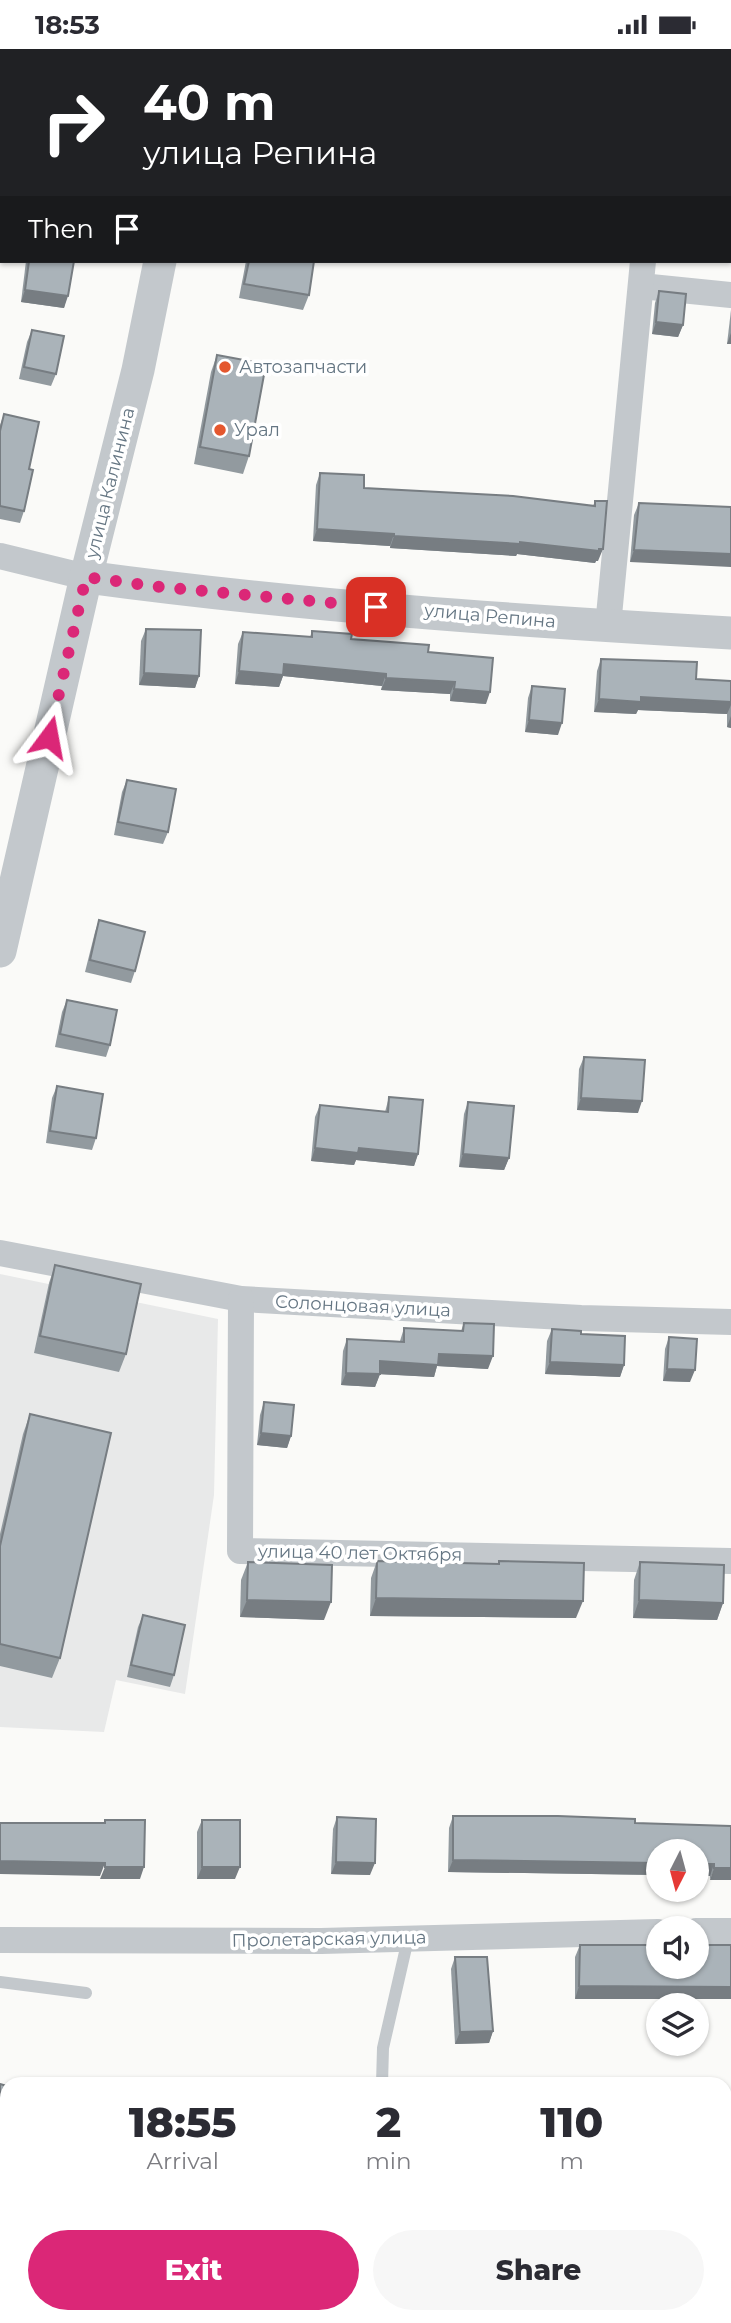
<!DOCTYPE html>
<html lang="en">
<head>
<meta charset="utf-8">
<style>
  :root { --surface:#fff; --page:#f7f7f7; --text:#2b2b33; --muted:#7c7c81; --accent:#db2777 }
  body { margin:0; font-family:Montserrat,sans-serif; background:var(--page); color:var(--text); height:100vh; display:flex; flex-direction:column; font-size:26px; white-space:nowrap }
  * { box-sizing:border-box; margin:0 }
  p { font-size:23px; color:var(--muted) }
  .icon { flex:none; width:38px; height:38px; fill:none; stroke:currentColor; stroke-width:2; stroke-linecap:round; stroke-linejoin:round }
  .map { position:relative; flex:1; overflow:hidden }
  .panel { position:absolute; left:0px; top:2028px; width:732px; height:247px; display:flex; flex-direction:column; background:var(--surface); border-radius:21px 21px 0 0; box-shadow:0 2px 5px #0004 }
  .panel>* { flex:none }
  .guide { position:absolute; left:0px; top:0px; width:732px; height:214px; box-shadow:0 2px 5px #0004; background:#202124; color:#fff; overflow:hidden }
  .needle { width:46px; rotate:186deg }
  .controls { position:absolute; left:646px; top:1790px; display:grid; gap:14px }
  .controls a { display:grid; place-items:center; width:63px; height:63px; border-radius:50%; background:var(--surface); box-shadow:0 2px 5px #0004; font-size:35px }
  .pin { position:absolute; display:grid; place-items:center; width:60px; height:60px; color:#fff; margin:-30px; border-radius:14px; box-shadow:0 4px 10px #0006 }
  .me { position:absolute; width:77px; margin:-38px; rotate:13deg; stroke-linejoin:round; filter:drop-shadow(0 0 5px #0008) }
  .turn { display:flex; align-items:center; gap:24px; height:147px; padding:0 28px; font-size:32px }
  .turn .icon { width:91px; height:91px; stroke-width:2.5 }
  .turn b { display:block; font-size:49px; line-height:60px }
  .then { display:flex; align-items:center; height:66px; padding:0 28px; background:#0003; gap:14px; font-size:26px }
  .eta { display:flex; justify-content:space-evenly; align-items:center; height:119px; text-align:center }
  .eta b { font-size:42px; font-weight:800; line-height:49px }
  .action { display:flex; gap:14px; margin-top:auto; padding:14px 28px }
  .action a { flex:1; height:80px; border-radius:42px; background:var(--accent); color:#fff; font-size:28px; font-weight:800; line-height:80px; text-align:center }
  .action a+a { background:var(--page); color:var(--text) }
  .status { display:flex; justify-content:space-between; align-items:center; height:49px; padding:0 35px; background:var(--surface); direction:ltr }
  .status svg { height:19px; fill:currentColor }
  .map>svg:first-child { display:block }
  .built { fill:#e8e9e9 }
  .lines { fill:none; stroke-linecap:round; stroke-linejoin:round }
  .service { stroke:#c3c8cc; stroke-width:12 }
  .minor { stroke:#c3c8cc; stroke-width:26 }
  .tertiary { stroke:#c3c8cc; stroke-width:33 }
  .wall { fill:#929a9f }
  .shaded-wall { fill:#777d82 }
  .building { fill:#aab3b9; stroke:#777d82; stroke-width:2 }
  .route { stroke:#db2777; stroke-width:12; stroke-dasharray:0 21.6 }
  .poi-dot { fill:#e4572e; stroke:#fff; stroke-width:2.5 }
  .labels { text-anchor:middle; dominant-baseline:central; stroke-width:7; stroke-linejoin:round; paint-order:stroke }
  .poi-label { font-size:18px; fill:#657683; stroke:#fff; text-anchor:start }
  .street-label { font-size:18px; fill:#657683; stroke:#fff }
</style>
</head>
<body>
<div class="status"><b>18:53</b><svg viewBox="0 0 49 12"><path d="M0 12V9h3v3zM5 12V6h3v6zM10 12V3h3v9zM15 12V0h3v12zM26 1h20v11H26zM47 4h2v5h-2z"/></svg></div>
<div class="map">
<svg width="731" height="2274" viewBox="0 0 731 2274">
  <rect width="100%" height="100%" fill="#fafaf8"/>
  <path class="built" d="M0 1225 218 1270 214 1446 185 1645 116 1631 104 1683 0 1678Z"/>
  <g class="lines">
    <g class="service">
      <path d="M0 1933 86 1944"/>
      <path d="M382 2035 383 1999 408 1890"/>
      <path d="M512 2268 518 2274"/>
    </g>
    <g class="minor">
      <path d="M656 2V0"/>
      <path d="M641 237 731 246"/>
      <path d="M0 507 86 528"/>
      <path d="M608 577 643 212"/>
      <path d="M0 1204 241 1250 581 1269 731 1273"/>
      <path d="M241 1250 240 1502 731 1512"/>
      <path d="M696 1882H731"/>
      <path d="M0 1891 321 1892 658 1883"/>
    </g>
    <g class="tertiary">
      <path d="M192 2V0"/>
      <path d="M86 528C300 557 516 572 731 584"/>
      <path d="M0 902 86 528 138 321 160 212"/>
    </g>
  </g>
  <g class="wall">
    <path d="M26 212H74L64 259 21 253Z"/>
    <path d="M246 212H314L309 246 303 261 239 249Z"/>
    <path d="M659 242 683 276 678 288 652 285 655 254Z"/>
    <path d="M731 261V295H727Z"/>
    <path d="M32 281 56 325 51 337 19 330 27 293Z"/>
    <path d="M217 306 249 407 243 425 194 415 211 323Z"/>
    <path d="M4 365 29 420 24 462 20 474 0 470V376Z"/>
    <path d="M320 424 364 439 593 457 595 452 598 512H596L595 514 517 505 516 507 390 499V497L313 492 316 436Z"/>
    <path d="M639 454 731 458 630 513 634 466Z"/>
    <path d="M146 580 199 627 195 639 139 636 141 592Z"/>
    <path d="M312 582 351 590 428 603 486 655 450 652V645L381 641 382 637 283 627 279 638 235 635 238 595 243 583 310 588Z"/>
    <path d="M601 610 696 630 731 632V679L727 678V665L638 661 636 665 594 663 597 622Z"/>
    <path d="M532 637 558 686 525 683 528 649Z"/>
    <path d="M127 731 168 783 163 795 114 786 122 743Z"/>
    <path d="M99 871 135 922 131 934 85 923 95 883Z"/>
    <path d="M67 951 110 996 106 1008 55 998 62 963Z"/>
    <path d="M584 1008 638 1064 577 1061 579 1020Z"/>
    <path d="M57 1037 96 1089 92 1101 46 1094 52 1049Z"/>
    <path d="M389 1048 418 1105 414 1117 356 1111 354 1116 311 1112 315 1068 320 1056 385 1063Z"/>
    <path d="M468 1053 509 1109 504 1121 459 1118 464 1065Z"/>
    <path d="M55 1216 126 1305 119 1323 34 1304 49 1234Z"/>
    <path d="M464 1274 488 1320 437 1317 434 1328 380 1325 375 1338 341 1336 343 1302 347 1290 400 1292 404 1279 461 1282Z"/>
    <path d="M552 1280 581 1285 624 1316 620 1328 545 1325 547 1292Z"/>
    <path d="M669 1288 690 1333 663 1332 665 1300Z"/>
    <path d="M264 1353 291 1387 287 1399 257 1396 260 1366Z"/>
    <path d="M30 1365 60 1609 52 1629 0 1617V1485L23 1385Z"/>
    <path d="M377 1512 498 1515 499 1512 576 1569 370 1567 371 1529Z"/>
    <path d="M248 1513 324 1571 240 1568 241 1531Z"/>
    <path d="M640 1513 723 1554 717 1571 633 1569 634 1531Z"/>
    <path d="M143 1566 174 1626 170 1638 127 1628 138 1578Z"/>
    <path d="M453 1767 635 1774 731 1777 710 1831V1827L658 1802V1826L448 1823 449 1779Z"/>
    <path d="M337 1768 370 1826 331 1825 333 1780Z"/>
    <path d="M202 1771 235 1830H197V1783Z"/>
    <path d="M580 1896H658L575 1950V1908Z"/>
    <path d="M455 1908 493 1982 489 1994 455 1995 451 1920Z"/>
    <path d="M223 2268H280L274 2274H228Z"/>
    <path d="M380 2268H491L496 2274H386Z"/>
    <path d="M548 2268H578L572 2274H554Z"/>
  </g>
  <g class="shaded-wall">
    <path d="M25 241 68 247 64 259 21 253Z"/>
    <path d="M656 273 683 276 678 288 652 285Z"/>
    <path d="M731 284V295H727Z"/>
    <path d="M317 480 394 485 390 497 313 492Z"/>
    <path d="M394 487 520 493 603 500 598 512H596L595 514 517 505 516 507 390 499Z"/>
    <path d="M634 501 731 505V518L630 513Z"/>
    <path d="M284 615 386 625 382 637 283 627 279 638 235 635 239 622Z"/>
    <path d="M144 624 199 627 195 639 139 636Z"/>
    <path d="M386 629 455 633 450 645 381 641Z"/>
    <path d="M454 640 490 643 486 655 450 652Z"/>
    <path d="M641 648 731 653V656L727 665 638 661 636 665 594 663 599 650Z"/>
    <path d="M731 667V679L727 678Z"/>
    <path d="M529 671 562 674 558 686 525 683Z"/>
    <path d="M581 1049 642 1052 638 1064 577 1061Z"/>
    <path d="M315 1099H359L418 1105 414 1117 356 1111 354 1116 311 1112Z"/>
    <path d="M463 1105 509 1109 504 1121 459 1118Z"/>
    <path d="M439 1305 493 1307 488 1320 437 1317 434 1328 376 1325 380 1312Z"/>
    <path d="M550 1313 624 1316 620 1328 545 1325Z"/>
    <path d="M667 1320 695 1321 690 1333 663 1332Z"/>
    <path d="M346 1324 380 1325 375 1338 341 1336Z"/>
    <path d="M261 1384 291 1387 287 1399 257 1396Z"/>
    <path d="M376 1549 583 1552 576 1569 370 1567Z"/>
    <path d="M247 1551 331 1553 324 1571 240 1568Z"/>
    <path d="M639 1551 723 1554 717 1571 633 1569Z"/>
    <path d="M453 1811 658 1814V1826L448 1823Z"/>
    <path d="M0 1812 105 1814 100 1827 0 1825Z"/>
    <path d="M336 1813 375 1814 370 1826 331 1825Z"/>
    <path d="M696 1815H714L710 1827H696Z"/>
    <path d="M105 1818H144L140 1830H100Z"/>
    <path d="M202 1818H240L235 1830H197Z"/>
    <path d="M714 1819H731V1831H710Z"/>
    <path d="M579 1937 731 1938V1950H575Z"/>
    <path d="M493 1982 489 1994 455 1995 460 1983Z"/>
    <path d="M271 2268H280L274 2274H264Z"/>
    <path d="M570 2268H578L572 2274H566Z"/>
  </g>
  <g class="building">
    <rect x="73" y="0" width="44" height="2"/>
    <path d="M29 212H74L68 247 25 241Z"/>
    <path d="M249 212H314L309 246 244 235Z"/>
    <path d="M659 242 686 245 683 276 656 273Z"/>
    <path d="M32 281 64 287 56 325 24 318Z"/>
    <path d="M217 306 266 315 249 407 200 398Z"/>
    <path d="M4 365 39 373 29 420 33 421 24 462 0 457V382Z"/>
    <path d="M320 424 364 426V439L513 447 595 457V452H607L603 500H599V502L520 493V495L394 487V485L317 480Z"/>
    <path d="M639 454 731 458V505L634 501Z"/>
    <path d="M146 580 201 581 199 627 144 624Z"/>
    <path d="M312 582 352 585 351 590 429 596 428 603 493 609 490 643 454 640 455 633 386 629V625L284 615 283 626 239 622 243 583 312 588Z"/>
    <path d="M601 610 697 613 696 630 731 632V653L641 648V653L599 650Z"/>
    <path d="M532 637 565 640 562 674 529 671Z"/>
    <path d="M127 731 176 740 168 783 118 773Z"/>
    <path d="M99 871 145 883 135 922 90 911Z"/>
    <path d="M67 951 117 961 110 996 60 985Z"/>
    <path d="M584 1008 645 1011 642 1052 581 1049Z"/>
    <path d="M57 1037 103 1045 96 1089 50 1082Z"/>
    <path d="M389 1048 423 1051 418 1105 359 1099 358 1104 315 1099 320 1056 388 1063Z"/>
    <path d="M468 1053 514 1057 509 1109 463 1105Z"/>
    <path d="M55 1216 141 1235 126 1305 40 1287Z"/>
    <path d="M464 1274 494 1275 493 1307 439 1305 438 1316 380 1312V1325L346 1324 347 1290 404 1293V1279L463 1282Z"/>
    <path d="M552 1280 581 1282V1285L625 1287 624 1316 550 1313Z"/>
    <path d="M669 1288 697 1290 695 1321 667 1320Z"/>
    <path d="M264 1353 294 1356 291 1387 261 1384Z"/>
    <path d="M30 1365 111 1384 60 1609 0 1595V1497Z"/>
    <path d="M377 1512 499 1515V1512L584 1514 583 1552 376 1549Z"/>
    <path d="M248 1513 332 1516 331 1553 247 1551Z"/>
    <path d="M640 1513 724 1516 723 1554 639 1551Z"/>
    <path d="M143 1566 185 1576 174 1626 131 1616Z"/>
    <path d="M453 1767H558L635 1770V1774L731 1777V1819H714V1815H696V1802H658V1814L453 1811Z"/>
    <path d="M337 1768 376 1770 375 1814 336 1813Z"/>
    <path d="M105 1771H145L144 1818H105V1814L0 1812V1774H105Z"/>
    <rect x="202" y="1771" width="38" height="47"/>
    <path d="M580 1896H658V1918H696V1896H731V1938L579 1937Z"/>
    <path d="M455 1908H487L493 1982 460 1983Z"/>
    <path d="M0 2035 7 2037 0 2069Z"/>
    <path d="M238 2268H271L264 2274H243Z"/>
    <path d="M396 2268H491L496 2274H402Z"/>
  </g>
  <g class="lines">
    <path class="route" d="M49 688 86 528 160 538 376 558"/>
  </g>
  <g class="poi-dot">
    <circle cx="225" cy="318" r="7"/>
    <circle cx="220" cy="381" r="7"/>
  </g>
  <g class="labels">
    <g class="poi-label">
      <text x="239" y="318">Автозапчасти</text>
      <text x="234" y="381">Урал</text>
    </g>
    <g class="street-label">
      <text transform="translate(110 434) rotate(-76)">улица Калинина</text>
      <text transform="translate(490 567) rotate(5)">улица Репина</text>
      <text transform="translate(363 1257) rotate(3)">Солонцовая улица</text>
      <text transform="translate(360 1504) rotate(1)">улица 40 лет Октября</text>
      <text transform="translate(329 1890) rotate(-1)">Пролетарская улица</text>
    </g>
  </g>
</svg>
<div class="controls">
<a><svg class="needle" viewBox="-14 -14 28 28"><path d="M0-13l5 13h-10z" fill="#e53935"/><path d="M0 13l5-13h-10z" fill="#7c7c81"/></svg></a>
<a><svg class="icon" aria-label="sound" viewBox="0 0 24 24"><path d="M4 9h4l5-4v14l-5-4H4zM17 9q2 3 0 6"/></svg></a>
<a><svg class="icon" aria-label="layers" viewBox="0 0 24 24"><path d="M12 4l9 5-9 5-9-5zM3 14l9 5 9-5"/></svg></a>
</div>
<div class="pin" style="left:376px;top:558px;background:#d93025"><svg class="icon" aria-label="arrive" viewBox="0 0 24 24"><path d="M6 21V4h12l-3 4 3 4H6"/></svg></div>
<svg class="me" style="left:49px;top:688px" viewBox="-20 -20 40 40"><path d="M0-17L14 15 0 8-14 15z" fill="#db2777" stroke="#fff" stroke-width="4"/></svg>
<div class="guide">
<div class="turn"><svg class="icon" aria-label="right" viewBox="0 0 24 24"><path d="M7 20v-9h11M14 6l5 5-5 5"/></svg><div><b>40 m</b>улица Репина</div></div>
<div class="then">Then<svg class="icon" aria-label="arrive" viewBox="0 0 24 24"><path d="M6 21V4h12l-3 4 3 4H6"/></svg></div>
</div>
<section class="panel">
<div class="eta">
<div><b>18:55</b><p>Arrival</p></div>
<div><b>2</b><p>min</p></div>
<div><b>110</b><p>m</p></div>
</div>
<div class="action"><a>Exit</a><a>Share</a></div>
</section>
</div>
</body>
</html>
